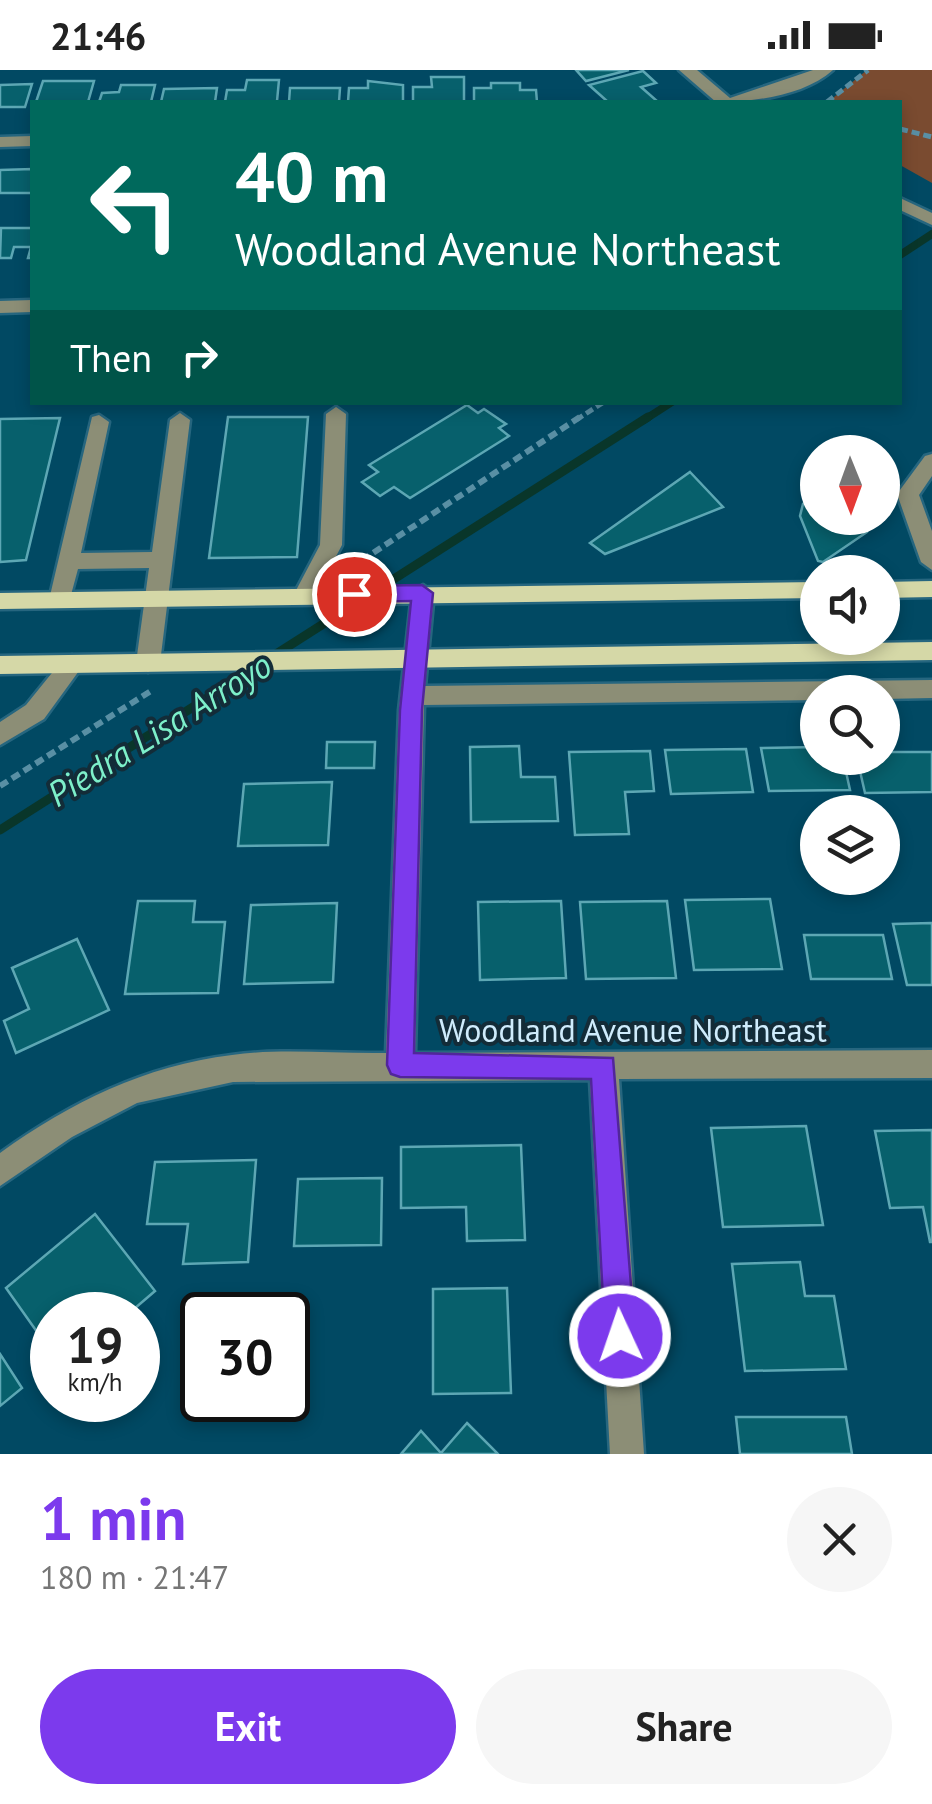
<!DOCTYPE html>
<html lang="en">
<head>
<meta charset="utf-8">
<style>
  :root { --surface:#fff; --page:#f6f6f6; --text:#222; --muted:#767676; --accent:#7c3aed }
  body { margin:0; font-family:"PT Sans",sans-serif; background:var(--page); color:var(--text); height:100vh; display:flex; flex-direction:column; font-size:38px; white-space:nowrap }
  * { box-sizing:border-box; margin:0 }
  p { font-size:32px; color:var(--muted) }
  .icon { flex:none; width:55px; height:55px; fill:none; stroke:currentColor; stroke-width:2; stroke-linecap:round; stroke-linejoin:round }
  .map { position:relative; height:1384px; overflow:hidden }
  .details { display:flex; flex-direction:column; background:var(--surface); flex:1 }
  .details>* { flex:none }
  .guide { position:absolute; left:30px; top:30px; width:872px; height:305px; border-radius:0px; box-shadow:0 5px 15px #0003; background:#00695c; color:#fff; overflow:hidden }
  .needle { width:65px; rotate:179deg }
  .controls { position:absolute; left:800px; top:365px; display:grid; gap:20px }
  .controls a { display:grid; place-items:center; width:100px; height:100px; border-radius:50%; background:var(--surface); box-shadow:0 5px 15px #0003; font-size:50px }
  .speed { position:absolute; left:30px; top:1222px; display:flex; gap:20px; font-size:50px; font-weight:700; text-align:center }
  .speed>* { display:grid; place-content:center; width:130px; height:130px; border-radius:50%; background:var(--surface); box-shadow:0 5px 15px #0003; line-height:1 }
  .speed small { font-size:25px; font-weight:400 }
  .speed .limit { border:5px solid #111; border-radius:15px; background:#fff; color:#111 }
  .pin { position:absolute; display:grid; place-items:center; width:85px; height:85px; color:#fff; margin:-42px; border:5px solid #fff; border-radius:50%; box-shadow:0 2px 10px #0007 }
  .me { position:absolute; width:110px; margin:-55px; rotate:357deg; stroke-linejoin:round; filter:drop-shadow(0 0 8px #0008) }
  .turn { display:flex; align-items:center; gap:35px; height:210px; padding:0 40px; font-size:45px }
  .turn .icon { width:130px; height:130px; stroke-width:2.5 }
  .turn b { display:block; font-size:70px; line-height:85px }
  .then { display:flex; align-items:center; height:95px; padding:0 40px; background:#0003; gap:20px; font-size:38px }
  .round { display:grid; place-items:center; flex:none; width:105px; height:105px; border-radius:52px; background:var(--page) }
  .head { display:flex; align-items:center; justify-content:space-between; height:170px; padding:0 40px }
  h1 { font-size:60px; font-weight:800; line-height:75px; color:var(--accent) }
  .primary-button { display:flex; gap:20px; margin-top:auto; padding:20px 40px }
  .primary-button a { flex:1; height:115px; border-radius:60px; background:var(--accent); color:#fff; font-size:40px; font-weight:800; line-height:115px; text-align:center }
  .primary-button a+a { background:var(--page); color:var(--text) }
  .status { display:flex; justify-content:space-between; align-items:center; height:70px; padding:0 50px; background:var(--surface); direction:ltr }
  .status svg { height:28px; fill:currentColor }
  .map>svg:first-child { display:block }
  .green { fill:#7a4b30 }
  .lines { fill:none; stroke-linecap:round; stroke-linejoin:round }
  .stream-far1 { stroke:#09362a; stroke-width:8 }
  .stream { stroke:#09362a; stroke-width:9 }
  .building { fill:#07606c; stroke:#5da7b4; stroke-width:2.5 }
  .minor-casing { stroke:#26667f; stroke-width:5 }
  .major-casing { stroke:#26667f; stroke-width:5 }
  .path-far1 { stroke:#598fa4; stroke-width:5; stroke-dasharray:8 4; stroke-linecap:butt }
  .path { stroke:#598fa4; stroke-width:6; stroke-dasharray:9 5; stroke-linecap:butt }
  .minor { fill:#8c8e76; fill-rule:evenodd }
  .major { fill:#d5d8a7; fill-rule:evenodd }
  .route { fill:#7c3aed; stroke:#51269a; stroke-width:2.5 }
  .labels { text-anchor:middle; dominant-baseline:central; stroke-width:8; stroke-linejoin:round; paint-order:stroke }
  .street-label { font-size:32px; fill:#cfecfc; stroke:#132c38 }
  .water-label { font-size:35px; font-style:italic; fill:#7defca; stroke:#132c38 }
</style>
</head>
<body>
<div class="status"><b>21:46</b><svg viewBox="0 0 49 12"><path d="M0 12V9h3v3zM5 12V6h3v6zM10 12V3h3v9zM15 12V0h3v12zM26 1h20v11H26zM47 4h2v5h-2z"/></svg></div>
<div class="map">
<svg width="932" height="1384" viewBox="0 0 932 1384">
  <rect width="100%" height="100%" fill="#014963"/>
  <path class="green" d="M867 0H932V113L900 95V32H828Z"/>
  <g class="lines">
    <g class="stream-far1">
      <path d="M900 185 932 164"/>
      <path d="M644 350 672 332"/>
    </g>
    <path class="stream" d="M0 760 648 347"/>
  </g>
  <g class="building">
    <path d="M576 0H629L586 11Z"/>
    <path d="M643 1 656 13 641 17 657 31 608 32 589 15Z"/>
    <path d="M431 7H464V32H413V17H432Z"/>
    <path d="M247 10H279L277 31 225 32 227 20H245Z"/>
    <path d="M43 11H94L88 32H36Z"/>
    <path d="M368 11 403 15V32H348L349 18H368Z"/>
    <path d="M491 13H520V20H536L537 32H474V18H491Z"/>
    <path d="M32 14 25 37H0V15Z"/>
    <path d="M121 15H155L151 32H99L102 23 119 22Z"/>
    <path d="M217 18 215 32H161L164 19Z"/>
    <path d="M290 18H340L339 32H289Z"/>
    <path d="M32 99V123H0V100Z"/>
    <path d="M1 158H32V188H28L31 177H14L11 188H0Z"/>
    <path d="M467 335 478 343 484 339 506 354 499 358 509 366 410 428 394 417 380 426 362 412 378 402 369 395Z"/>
    <path d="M228 347H308L297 487 209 488Z"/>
    <path d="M60 348 26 490 0 492V349Z"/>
    <path d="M690 402 723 437 605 484 590 473Z"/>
    <path d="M818 420V448L871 450 867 462 823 492 818 491 800 446 803 434Z"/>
    <path d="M327 672H375L374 698H326Z"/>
    <path d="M519 676 521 707H555L558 751 471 752 470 677Z"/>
    <path d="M818 677V688H843L850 720 769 721 761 678Z"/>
    <path d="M746 679 753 722 671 724 665 680Z"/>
    <path d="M650 681 654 721 625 722 629 764 575 765 569 682Z"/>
    <path d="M882 682H932V722L865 723 857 688H882Z"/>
    <path d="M332 712 328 775 238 776 244 714Z"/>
    <path d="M770 829 782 899 694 900 685 830Z"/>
    <path d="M138 831H195L193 852H225L218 923 125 924Z"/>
    <path d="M561 831 566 908 480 910 478 832Z"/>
    <path d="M667 831 676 908 586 909 580 832Z"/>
    <path d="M337 833 333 912 244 914 251 835Z"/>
    <path d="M932 853V915H907L893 854Z"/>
    <path d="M804 865H883L892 909H811Z"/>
    <path d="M77 869 109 940 16 983 4 951 29 939 12 898Z"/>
    <path d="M806 1056 823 1155 723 1157 711 1058Z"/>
    <path d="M932 1060V1172H930L923 1137 890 1138 875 1061Z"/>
    <path d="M521 1075 525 1170 467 1171 466 1137 401 1138V1077Z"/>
    <path d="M256 1090 248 1192 183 1194 188 1154H147L155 1092Z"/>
    <path d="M382 1108 381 1175 294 1176 298 1109Z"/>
    <path d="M95 1144 155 1221 127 1245H52V1271L47 1276 6 1218Z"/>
    <path d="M800 1192 805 1226H834L846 1299 745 1301 732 1194Z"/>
    <path d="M507 1218 511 1323 433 1324V1219Z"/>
    <path d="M0 1284 22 1318 0 1336Z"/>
    <path d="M736 1347H846L852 1384H740Z"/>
    <path d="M467 1353 498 1384H401L421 1361 441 1383Z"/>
  </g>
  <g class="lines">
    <defs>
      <g id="minor">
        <path d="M679 0H697L730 28 813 0H833C804 26 753 32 716 32Z"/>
        <path d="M32 66V76L0 77V67Z"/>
        <path d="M900 128 932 143V155L900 140Z"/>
        <path d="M32 230V242L0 243V231Z"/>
        <path d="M336 337 346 344 342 475 312 532 304 534 293 526 320 475 326 344Z"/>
        <path d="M180 343 190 350 160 593 148 602 136 593 149 498 78 499 68 536H52L49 530 92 347 99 345 109 352 81 483 152 482 170 350Z"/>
        <path d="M932 384V406L919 425 932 461V500L921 492 897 424 925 386Z"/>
        <path d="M423 515 434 523 425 616 932 610V628L882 629V622H818V630L424 635 415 983 932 980V1008L619 1009 644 1384H610L590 1010 233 1012 137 1033 72 1067 0 1116V1083C71 1032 144 996 232 985 281 978 336 984 386 983L399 640 412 523Z"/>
        <path d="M72 585 84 594 44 649 0 675V652L26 635 64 588Z"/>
      </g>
      <g id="major">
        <path d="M932 511V527L882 528V512Z"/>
        <path d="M818 512V528L0 539V523Z"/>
        <path d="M932 572V590L0 604V586Z"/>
      </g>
    </defs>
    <use href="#minor" class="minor-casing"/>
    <use href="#major" class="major-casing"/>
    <g class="path-far1">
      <path d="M827 32 868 0"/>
      <path d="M900 59 932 67"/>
      <path d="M576 350 604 332"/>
    </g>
    <g class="path">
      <path d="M350 498 580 347"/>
      <path d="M0 716 154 619"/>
    </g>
    <use href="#minor" class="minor"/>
    <use href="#major" class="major"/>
  </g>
  <path class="route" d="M422 515 433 523 422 640 414 983 613 988 635 1266 631 1277 620 1281 609 1277 605 1266 591 1009 400 1007 391 1004 387 995 400 640 411 531 354 532 344 524 354 516Z"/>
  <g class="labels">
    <g class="street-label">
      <text x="633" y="960">Woodland Avenue Northeast</text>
    </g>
    <g class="water-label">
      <text transform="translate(159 659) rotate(-32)">Piedra Lisa Arroyo</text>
    </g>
  </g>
</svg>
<div class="controls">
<a><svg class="needle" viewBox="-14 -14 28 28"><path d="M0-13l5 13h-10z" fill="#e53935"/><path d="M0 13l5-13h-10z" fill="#767676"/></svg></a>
<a><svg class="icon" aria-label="sound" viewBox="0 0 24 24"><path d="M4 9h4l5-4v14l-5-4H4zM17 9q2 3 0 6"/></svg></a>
<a><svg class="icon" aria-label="search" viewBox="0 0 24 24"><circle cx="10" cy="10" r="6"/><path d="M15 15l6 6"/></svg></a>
<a><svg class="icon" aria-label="layers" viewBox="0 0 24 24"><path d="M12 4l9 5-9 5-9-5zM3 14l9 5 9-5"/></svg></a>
</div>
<div class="speed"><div>19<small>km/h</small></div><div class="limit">30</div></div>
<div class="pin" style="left:354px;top:524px;background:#d93025"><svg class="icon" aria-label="arrive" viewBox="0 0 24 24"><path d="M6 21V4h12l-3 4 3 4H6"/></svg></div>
<svg class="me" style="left:620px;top:1266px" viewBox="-20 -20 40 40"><circle r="17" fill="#7c3aed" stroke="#fff" stroke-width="3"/><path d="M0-11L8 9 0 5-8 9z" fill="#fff"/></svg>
<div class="guide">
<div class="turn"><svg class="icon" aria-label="left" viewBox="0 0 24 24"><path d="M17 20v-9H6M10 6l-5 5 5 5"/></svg><div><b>40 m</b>Woodland Avenue Northeast</div></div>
<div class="then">Then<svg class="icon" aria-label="right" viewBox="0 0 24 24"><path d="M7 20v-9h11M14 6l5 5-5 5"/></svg></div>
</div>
</div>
<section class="details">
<div class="head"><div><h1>1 min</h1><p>180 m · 21:47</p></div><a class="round"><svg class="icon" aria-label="close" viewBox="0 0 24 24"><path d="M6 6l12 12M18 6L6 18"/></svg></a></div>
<div class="primary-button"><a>Exit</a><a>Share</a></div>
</section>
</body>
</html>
